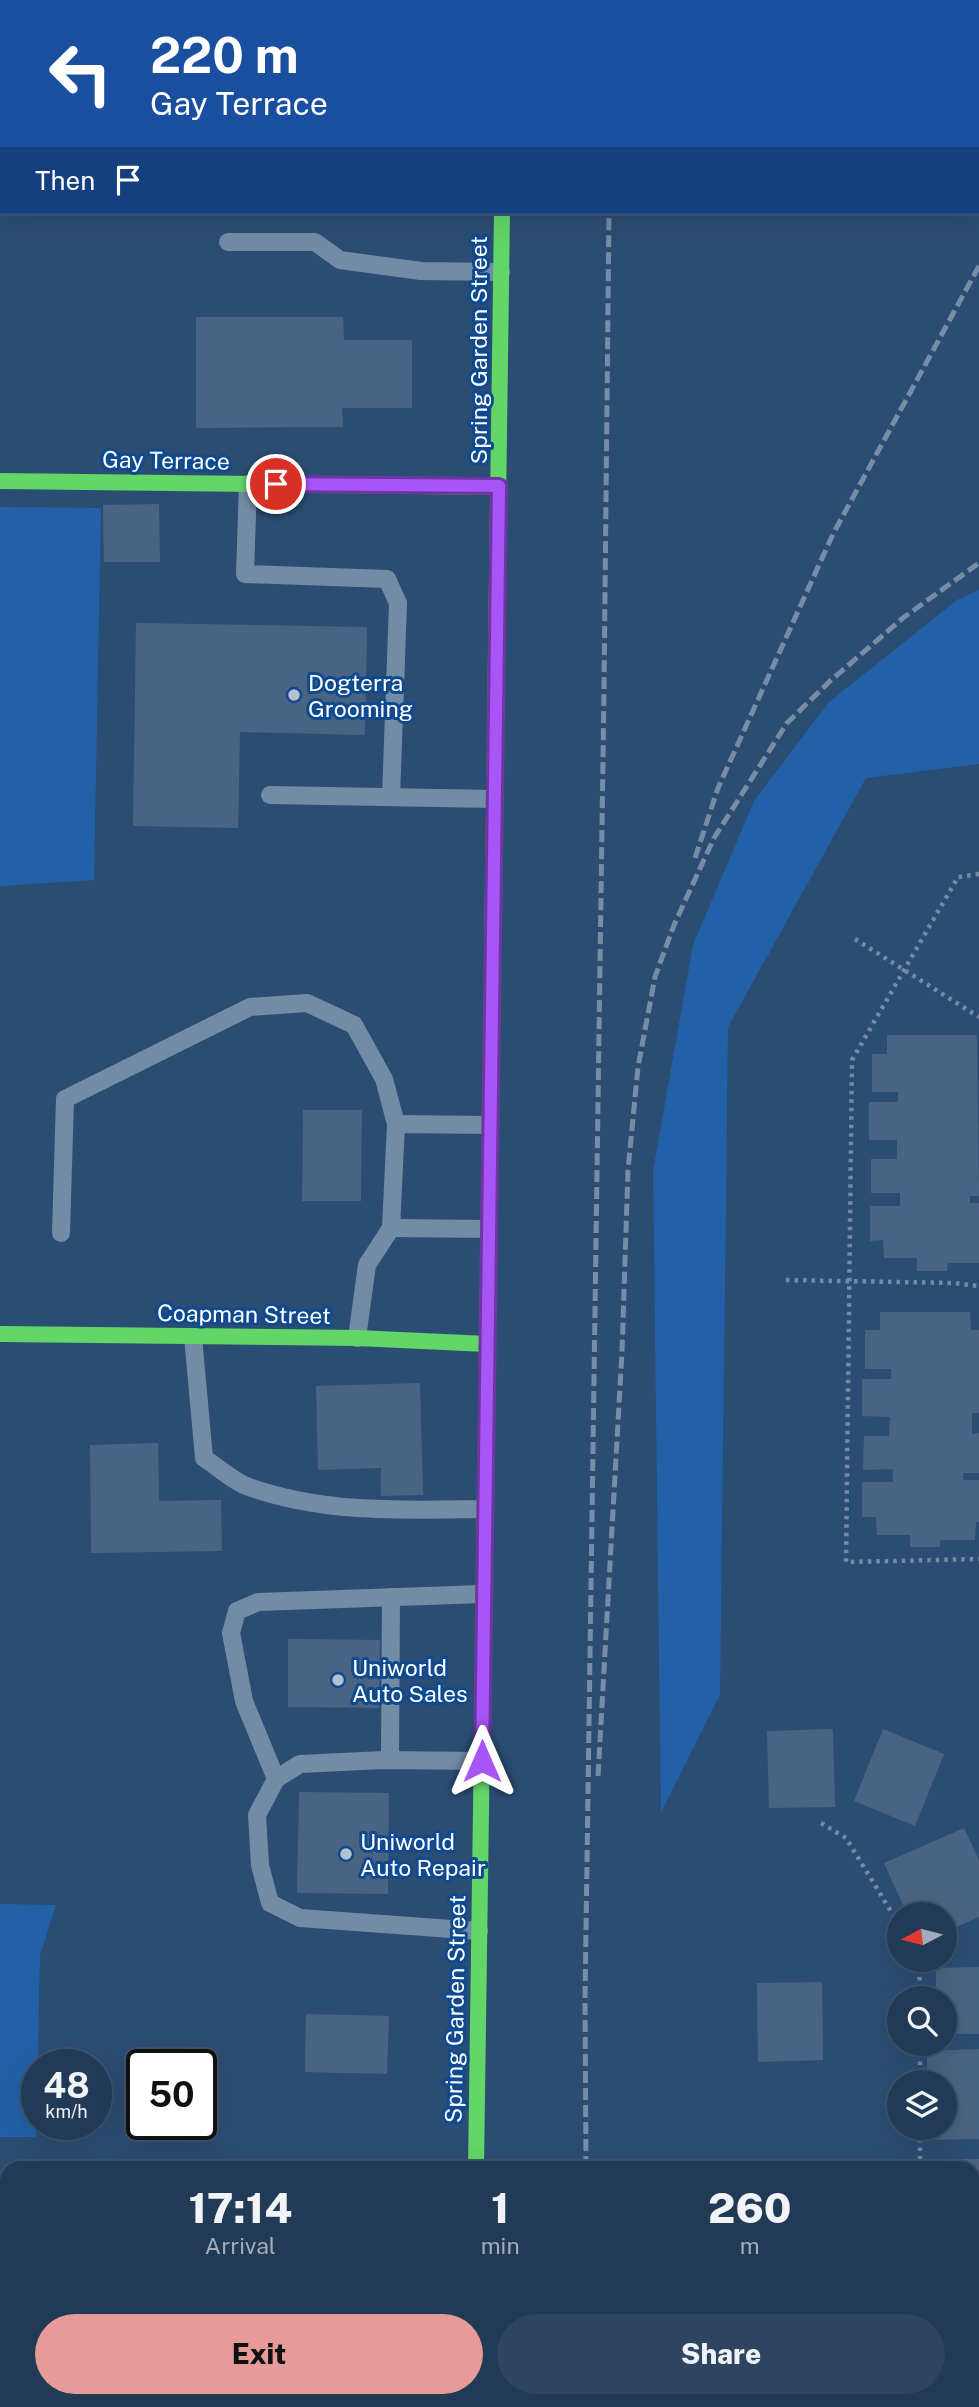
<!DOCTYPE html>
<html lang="en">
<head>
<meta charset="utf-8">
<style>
  :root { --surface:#213a56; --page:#2d4560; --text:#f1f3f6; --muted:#a2adb9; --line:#3e546c; --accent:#e69b98 }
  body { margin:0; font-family:"Public Sans",sans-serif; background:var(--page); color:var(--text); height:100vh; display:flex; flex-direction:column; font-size:26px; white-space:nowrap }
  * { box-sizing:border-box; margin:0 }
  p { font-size:23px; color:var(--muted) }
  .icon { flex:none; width:38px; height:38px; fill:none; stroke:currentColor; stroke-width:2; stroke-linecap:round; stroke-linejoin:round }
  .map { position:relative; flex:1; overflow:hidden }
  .panel { position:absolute; left:0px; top:2161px; width:980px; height:247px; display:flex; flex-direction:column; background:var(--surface); border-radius:21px 21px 0 0; box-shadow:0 7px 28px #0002,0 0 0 2px var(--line) }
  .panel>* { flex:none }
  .guide { position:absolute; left:0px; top:0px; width:980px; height:214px; box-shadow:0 7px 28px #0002,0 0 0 2px var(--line); background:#1a4fa0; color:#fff; overflow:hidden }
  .needle { width:46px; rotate:263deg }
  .controls { position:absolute; left:887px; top:1902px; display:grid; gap:14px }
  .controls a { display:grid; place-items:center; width:70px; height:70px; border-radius:50%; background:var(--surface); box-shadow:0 7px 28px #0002,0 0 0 2px var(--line); font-size:35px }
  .speed { position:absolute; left:21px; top:2049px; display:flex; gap:14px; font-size:35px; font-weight:700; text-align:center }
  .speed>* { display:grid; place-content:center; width:91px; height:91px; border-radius:50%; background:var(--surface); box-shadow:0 7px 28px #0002,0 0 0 2px var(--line); line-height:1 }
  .speed small { font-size:18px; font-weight:400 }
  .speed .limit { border:4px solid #111; border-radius:10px; background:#fff; color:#111 }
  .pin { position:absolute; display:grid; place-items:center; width:60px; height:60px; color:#fff; margin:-30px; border:4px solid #fff; border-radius:50%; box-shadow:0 2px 7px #0007 }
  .me { position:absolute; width:77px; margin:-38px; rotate:0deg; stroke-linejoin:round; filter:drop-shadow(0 0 5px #0008) }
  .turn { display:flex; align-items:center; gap:24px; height:147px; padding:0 35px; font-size:32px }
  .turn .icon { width:91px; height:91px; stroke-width:2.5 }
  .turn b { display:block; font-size:49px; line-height:60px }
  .then { display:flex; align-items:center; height:66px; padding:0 35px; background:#0003; gap:14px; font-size:26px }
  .eta { display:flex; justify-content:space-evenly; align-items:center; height:119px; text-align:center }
  .eta b { font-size:42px; font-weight:800; line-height:49px }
  .button { display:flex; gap:14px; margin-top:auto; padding:14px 35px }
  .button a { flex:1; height:80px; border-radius:42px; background:var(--accent); color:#111; font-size:28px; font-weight:800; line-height:80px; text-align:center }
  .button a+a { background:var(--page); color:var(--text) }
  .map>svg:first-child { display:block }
  .green { fill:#2261a7 }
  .building { fill:#496482 }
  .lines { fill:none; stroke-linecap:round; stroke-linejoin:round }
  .path { stroke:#738ca6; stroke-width:4.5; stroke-dasharray:3.5 5; stroke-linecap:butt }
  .lane { stroke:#738ca6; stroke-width:18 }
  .fast { stroke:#63d668; stroke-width:16 }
  .slow { stroke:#ff974d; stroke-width:16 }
  .jam { stroke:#b3261e; stroke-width:16 }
  .rail { stroke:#778da6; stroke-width:5; stroke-dasharray:12 5; stroke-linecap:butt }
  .route-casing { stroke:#6d37a1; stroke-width:18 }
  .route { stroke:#a855f7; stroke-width:12 }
  .poi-dot { fill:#b5c1ce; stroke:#0f4a90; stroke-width:2.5 }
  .labels { text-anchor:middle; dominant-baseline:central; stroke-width:6; stroke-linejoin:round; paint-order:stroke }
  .street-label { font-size:23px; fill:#fff; stroke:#0f4a90 }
  .poi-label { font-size:23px; fill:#fff; stroke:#0f4a90; text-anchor:start }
</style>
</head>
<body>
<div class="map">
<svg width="979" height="2407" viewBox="0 0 979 2407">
  <rect width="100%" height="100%" fill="#2c4d73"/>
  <g class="green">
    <path d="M0 507 101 508 94 880 0 886Z"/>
    <path d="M979 590V764L866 778 728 1027 720 1694 661 1812 653 1171 693 945 754 801 829 702 957 600Z"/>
    <path d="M0 1904 56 1905 40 1955 36 2137H0Z"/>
  </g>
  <g class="building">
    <path d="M196 317H343L344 340H412V408H342L343 427 196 428Z"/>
    <path d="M159 504 160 562H104L103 505Z"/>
    <path d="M136 623 367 627 365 735 240 732 238 828 133 826Z"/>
    <path d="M887 1035H977L979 1196H970V1203H979V1263H948L947 1271H917V1258H884L883 1240 870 1241V1206H900V1193H871V1159H897V1140H869V1102H898V1092H872V1054H887Z"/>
    <path d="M303 1110H362L361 1201H302Z"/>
    <path d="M880 1312H970L971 1330H979V1413H972V1434L979 1433V1473H963V1480H979V1522H976L975 1540H940V1547H910V1535H877L876 1517H862V1482H893V1469L863 1470 864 1436H889L890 1417 862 1416V1379H891V1369H865V1330H880Z"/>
    <path d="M420 1383 423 1495 381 1496V1468L318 1470 316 1386Z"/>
    <path d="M158 1443 159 1501 221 1500 222 1551 91 1553 90 1445Z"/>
    <path d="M288 1639 380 1640 379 1708 288 1707Z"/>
    <path d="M833 1729 835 1807 769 1808 767 1731Z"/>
    <path d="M883 1729 944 1754 915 1826 854 1801Z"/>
    <path d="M299 1792 389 1793 388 1894 297 1893Z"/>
    <path d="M964 1828 979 1860V1917L945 1932V1914H907L884 1863Z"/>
    <path d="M979 1967V2034H945V1998H936V1968Z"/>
    <path d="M822 1982 823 2060 758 2062 757 1983Z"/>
    <path d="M306 2014 389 2016 387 2074 305 2072Z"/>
    <path d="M979 2049V2139L929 2140 928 2128H945V2082H927V2051Z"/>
    <path d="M928 2159H979V2370H973V2168H928Z"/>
    <path d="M110 2401H225V2407H109Z"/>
  </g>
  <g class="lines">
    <g class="path">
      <path d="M979 874 958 877 852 1060 846 1562 979 1559"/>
      <path d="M855 939 979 1017"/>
      <path d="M786 1280 953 1283 979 1286"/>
      <path d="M821 1823 846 1838 900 1926"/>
      <path d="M919 1960 920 1998"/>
      <path d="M920 2082V2044"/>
      <path d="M920 2168V2128"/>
      <path d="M973 2391H979"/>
    </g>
    <g class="lane">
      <path d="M228 242H315L340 260 421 271 501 272"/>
      <path d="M248 484 245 574 387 579 398 603 391 797"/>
      <path d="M270 795 495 799"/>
      <path d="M391 1228 489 1229"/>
      <path d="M61 1233 65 1099 250 1007 307 1003 354 1025 384 1079 396 1124"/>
      <path d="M193 1337 204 1458C218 1467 234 1482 249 1487 325 1514 405 1510 485 1509"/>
      <path d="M357 1338 367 1265 391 1228 396 1124 490 1125"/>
      <path d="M390 1760 391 1597"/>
      <path d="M276 1779 244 1701 231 1633 237 1611 258 1602 482 1594"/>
      <path d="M479 1931 300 1918 270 1903 260 1865 257 1815 276 1779 300 1764 383 1760 482 1761"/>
    </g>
    <g class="fast">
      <path d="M0 481 499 487"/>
      <path d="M497 578 502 212"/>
      <path d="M0 1334 357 1338 487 1344"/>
      <path d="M476 2168 482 1737"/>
    </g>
    <g class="slow">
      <path d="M505 0V2"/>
      <path d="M492 968 497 578"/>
      <path d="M482 1737 488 1279"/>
      <path d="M472 2401V2407"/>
    </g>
    <path class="jam" d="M488 1279 492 968"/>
    <g class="rail">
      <path d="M611 2V0"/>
      <path d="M695 858 718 788 833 534 979 266"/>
      <path d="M598 1776 622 1352 628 1170 638 1067 655 977 674 925 714 838 787 723 829 682 903 618 979 563"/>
      <path d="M586 2168 585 2000 604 690 609 212"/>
      <path d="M585 2407V2401"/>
    </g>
  </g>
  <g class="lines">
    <defs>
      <path id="route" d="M276 484 499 486 482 1761"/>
    </defs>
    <use href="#route" class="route-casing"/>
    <use href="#route" class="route"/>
  </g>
  <g class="poi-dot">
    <circle cx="294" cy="695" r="7"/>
    <circle cx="338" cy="1680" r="7"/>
    <circle cx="346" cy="1854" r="7"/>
  </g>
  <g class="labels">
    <g class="street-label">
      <text transform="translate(478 350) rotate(-90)">Spring Garden Street</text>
      <text transform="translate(166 460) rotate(1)">Gay Terrace</text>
      <text transform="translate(244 1314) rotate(1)">Coapman Street</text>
      <text transform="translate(455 2009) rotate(-89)">Spring Garden Street</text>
    </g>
    <g class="poi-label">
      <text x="308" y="682">Dogterra<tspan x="308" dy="26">Grooming</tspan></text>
      <text x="352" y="1667">Uniworld<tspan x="352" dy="26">Auto Sales</tspan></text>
      <text x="360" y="1841">Uniworld<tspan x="360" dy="26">Auto Repair</tspan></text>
    </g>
  </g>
</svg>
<div class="controls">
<a><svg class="needle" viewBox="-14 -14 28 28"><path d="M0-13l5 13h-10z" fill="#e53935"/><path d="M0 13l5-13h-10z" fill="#a2adb9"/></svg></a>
<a><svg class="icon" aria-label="search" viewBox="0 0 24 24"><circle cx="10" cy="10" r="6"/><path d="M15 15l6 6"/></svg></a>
<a><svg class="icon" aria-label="layers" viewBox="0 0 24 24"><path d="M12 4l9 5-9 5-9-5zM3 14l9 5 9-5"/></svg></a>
</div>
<div class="speed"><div>48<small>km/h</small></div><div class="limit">50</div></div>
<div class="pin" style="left:276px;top:484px;background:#d93025"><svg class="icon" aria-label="arrive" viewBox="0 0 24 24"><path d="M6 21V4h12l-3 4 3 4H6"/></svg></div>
<svg class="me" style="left:482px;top:1761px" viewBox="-20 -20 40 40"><path d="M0-17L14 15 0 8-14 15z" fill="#a855f7" stroke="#fff" stroke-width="4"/></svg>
<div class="guide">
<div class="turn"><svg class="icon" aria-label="left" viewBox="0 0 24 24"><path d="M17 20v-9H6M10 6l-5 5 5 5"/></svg><div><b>220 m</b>Gay Terrace</div></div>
<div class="then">Then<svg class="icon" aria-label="arrive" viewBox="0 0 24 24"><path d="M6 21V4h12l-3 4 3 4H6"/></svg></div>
</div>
<section class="panel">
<div class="eta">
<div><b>17:14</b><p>Arrival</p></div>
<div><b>1</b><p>min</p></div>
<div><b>260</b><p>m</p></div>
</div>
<div class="button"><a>Exit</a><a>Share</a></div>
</section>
</div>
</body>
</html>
